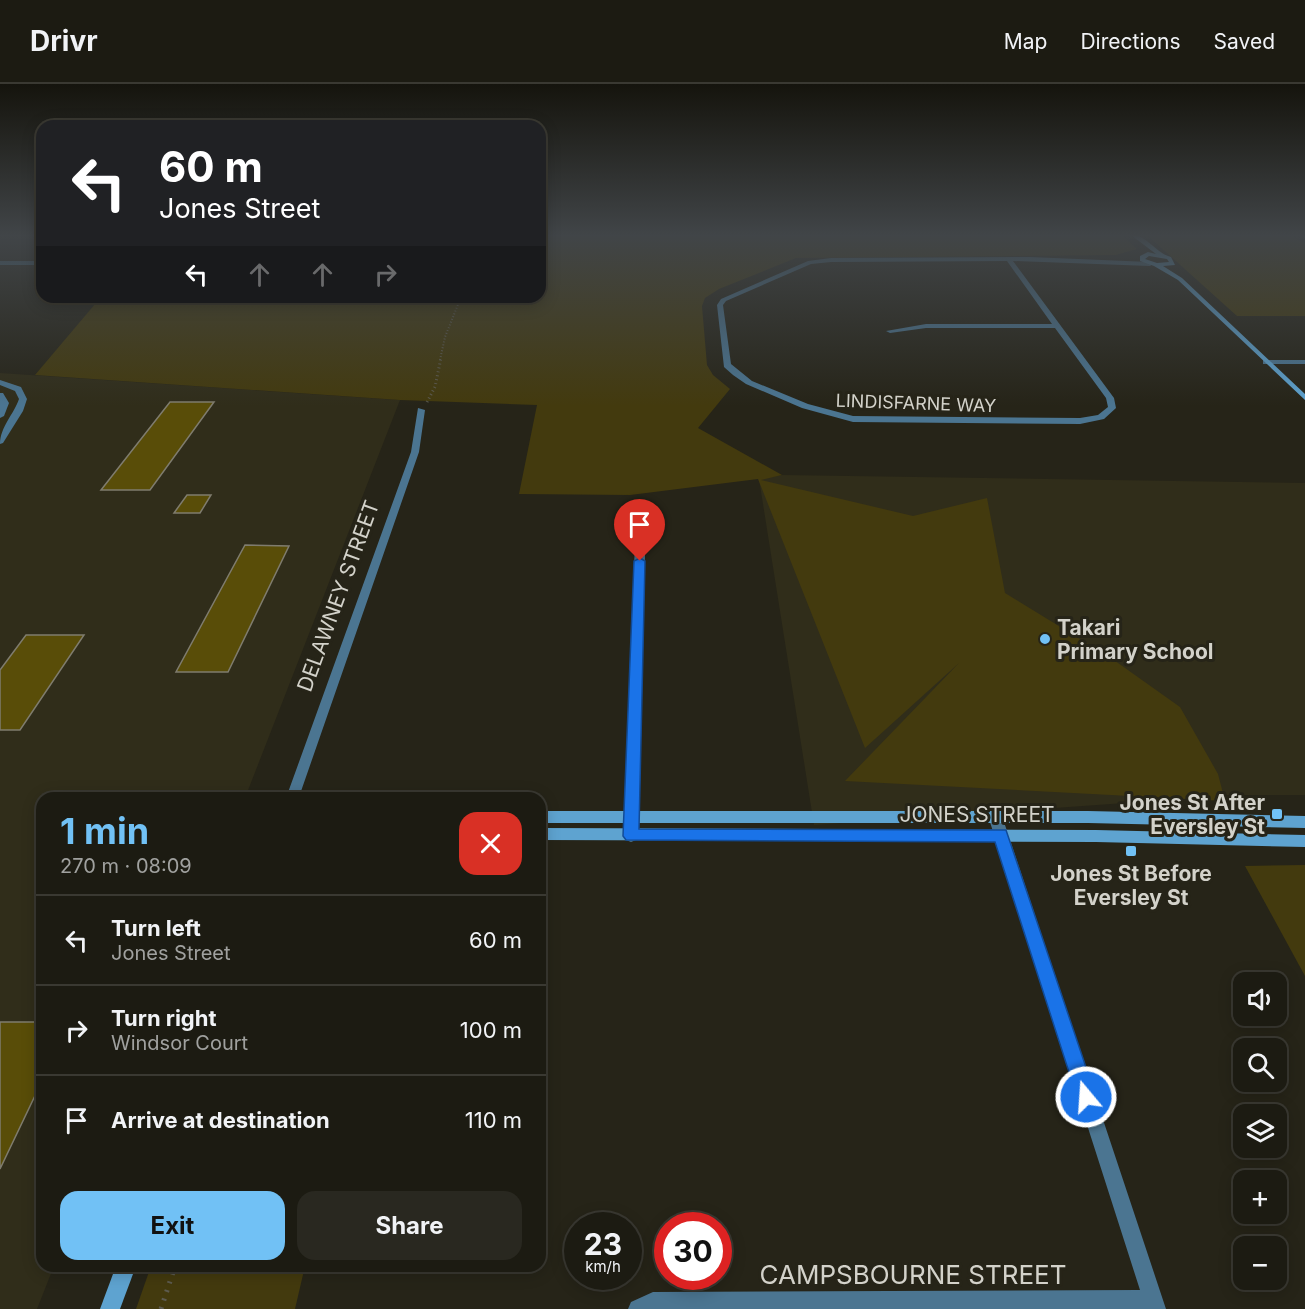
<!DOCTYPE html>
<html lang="en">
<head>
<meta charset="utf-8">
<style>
  :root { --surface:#1c1b12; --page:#292820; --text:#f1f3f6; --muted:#a0a19f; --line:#3a3932; --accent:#71c1f5 }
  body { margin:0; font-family:Inter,sans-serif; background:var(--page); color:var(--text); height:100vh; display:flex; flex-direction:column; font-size:22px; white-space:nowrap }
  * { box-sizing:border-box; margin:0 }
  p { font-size:20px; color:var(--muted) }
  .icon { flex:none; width:33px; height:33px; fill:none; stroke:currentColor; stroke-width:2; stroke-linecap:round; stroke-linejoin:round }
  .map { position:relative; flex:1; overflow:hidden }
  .sheet { position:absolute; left:36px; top:708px; width:510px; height:480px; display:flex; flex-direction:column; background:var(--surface); border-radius:18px; box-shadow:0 3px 15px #0003,0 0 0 2px var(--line) }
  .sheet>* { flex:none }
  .guide { position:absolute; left:36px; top:36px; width:510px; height:183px; border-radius:18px; box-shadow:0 3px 15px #0003,0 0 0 2px var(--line); background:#202124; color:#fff; overflow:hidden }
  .buttons { position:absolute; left:1233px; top:888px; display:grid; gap:12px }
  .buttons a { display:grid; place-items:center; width:54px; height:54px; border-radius:12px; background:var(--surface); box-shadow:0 3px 15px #0003,0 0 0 2px var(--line); font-size:30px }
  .speed { position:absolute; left:564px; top:1128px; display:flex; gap:12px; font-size:30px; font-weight:700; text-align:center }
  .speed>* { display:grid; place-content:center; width:78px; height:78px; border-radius:50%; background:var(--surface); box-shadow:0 3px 15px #0003,0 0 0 2px var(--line); line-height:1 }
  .speed small { font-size:15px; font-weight:400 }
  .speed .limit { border:9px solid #d22; background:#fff; color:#111 }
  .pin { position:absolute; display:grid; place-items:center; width:51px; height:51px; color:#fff; margin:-62px -26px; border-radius:50% 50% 50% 0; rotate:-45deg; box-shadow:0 0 6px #0007 }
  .pin .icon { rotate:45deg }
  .me { position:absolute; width:66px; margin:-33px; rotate:342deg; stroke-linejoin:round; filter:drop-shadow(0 0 4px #0008) }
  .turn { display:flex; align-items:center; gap:21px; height:126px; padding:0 24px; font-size:27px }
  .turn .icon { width:78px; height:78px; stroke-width:2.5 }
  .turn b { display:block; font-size:42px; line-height:51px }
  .lanes { display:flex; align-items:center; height:57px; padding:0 24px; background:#0003; justify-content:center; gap:30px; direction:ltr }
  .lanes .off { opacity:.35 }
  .round { display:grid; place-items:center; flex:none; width:63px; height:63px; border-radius:18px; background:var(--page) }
  .overview { display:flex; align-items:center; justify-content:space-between; height:102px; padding:0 24px }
  h1 { font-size:36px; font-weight:700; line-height:45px; color:var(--accent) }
  .action { display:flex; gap:12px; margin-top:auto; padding:12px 24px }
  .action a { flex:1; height:69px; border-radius:18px; background:var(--accent); color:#111; font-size:24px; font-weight:700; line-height:69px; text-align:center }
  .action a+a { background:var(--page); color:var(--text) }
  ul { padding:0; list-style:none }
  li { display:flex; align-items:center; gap:18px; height:90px; padding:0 24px; border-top:2px solid var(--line) }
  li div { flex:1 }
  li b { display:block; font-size:22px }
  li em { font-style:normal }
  header { display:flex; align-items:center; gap:36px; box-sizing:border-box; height:84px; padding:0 30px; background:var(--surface); border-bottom:2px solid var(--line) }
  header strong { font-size:28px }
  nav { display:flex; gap:33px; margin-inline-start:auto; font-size:21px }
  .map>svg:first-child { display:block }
  .built { fill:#302d1a }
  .green { fill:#433a0e }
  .building { fill:#594d08; stroke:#7f7c6e; stroke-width:1.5 }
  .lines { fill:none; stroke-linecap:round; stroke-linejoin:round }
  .path-far2 { stroke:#5d5b50; stroke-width:2; stroke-dasharray:1 2; stroke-linecap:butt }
  .path-far1 { stroke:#5d5b50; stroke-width:3; stroke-dasharray:1 3; stroke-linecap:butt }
  .path { stroke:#5d5b50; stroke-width:5; stroke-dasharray:2 7; stroke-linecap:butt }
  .lane { fill:#4b7591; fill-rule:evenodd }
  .street { fill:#4b7591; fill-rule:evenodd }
  .secondary { fill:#5ea3d0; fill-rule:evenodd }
  .route { fill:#1a73e8; stroke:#114b97; stroke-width:1.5 }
  .poi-dot { fill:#71c1f5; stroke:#262418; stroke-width:2 }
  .labels { text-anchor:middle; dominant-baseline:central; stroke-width:6; stroke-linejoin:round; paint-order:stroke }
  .far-street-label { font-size:18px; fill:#d3d2ca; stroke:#262418 }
  .street-label { font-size:21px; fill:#d3d2ca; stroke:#262418 }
  .poi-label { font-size:21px; font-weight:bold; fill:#d3d2ca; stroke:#262418; text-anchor:start }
  .near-street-label { font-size:26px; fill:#d3d2ca; stroke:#262418 }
</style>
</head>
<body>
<header>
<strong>Drivr</strong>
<nav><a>Map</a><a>Directions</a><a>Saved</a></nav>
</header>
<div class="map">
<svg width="1305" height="1225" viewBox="0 0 1305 1225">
  <rect width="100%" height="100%" fill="#262418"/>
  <g class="built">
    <path d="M0 289 400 316 245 714H42V1182H54L37 1225H0Z"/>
    <path d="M782 391 1305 399V711H1237L814 741 759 395Z"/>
  </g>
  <g class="green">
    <path d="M540 151H1122L1137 165 1116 171 796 174 719 205 705 214 702 222 707 281 713 291 730 305 698 344 782 391 761 396 913 432 987 414 1005 509 1111 574 1180 623 1218 690 1225 717 845 697 959 579 865 664 758 395 630 411 519 410 537 321 400 316 35 291 101 213H540Z"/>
    <path d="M1147 151H1289L1305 159V232H1237Z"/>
    <path d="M1305 781V892L1245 782Z"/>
    <path d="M151 1182H305L295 1225H136Z"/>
  </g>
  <g class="building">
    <path d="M170 318H214L150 406H101Z"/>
    <path d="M187 411H211L200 429H174Z"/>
    <path d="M245 461 289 462 228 588H176Z"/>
    <path d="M26 551H84L20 646H0V586Z"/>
    <path d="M0 938H42V997L0 1085Z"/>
  </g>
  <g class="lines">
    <path class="path-far2" d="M440 276 445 253 461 213"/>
    <path class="path-far1" d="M427 318 435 303 441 274"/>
    <path class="path" d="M161 1225 175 1182"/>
    <g class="lane">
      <path d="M0 296 21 303 27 315 23 327 3 359 0 360C0 343 14 330 19 315L15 307 0 301Z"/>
      <path d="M0 309H3L9 319 4 332 0 334Z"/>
    </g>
    <g class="street">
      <path d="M1300 151H1305V154Z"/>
      <path d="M1030 173 1150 178 1153 180 1150 182 1013 177 1114 314 1116 324 1104 335 1080 340 853 338 802 324 746 300 733 291 724 283 717 221 721 215 808 177 831 174ZM1007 177 1052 240H926L886 247 890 249 926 244H1055L1106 314 1108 323 1098 331 1080 334 853 332 808 320 752 297 731 280 723 221 726 217 811 180 831 178Z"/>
      <rect x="0" y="177" width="42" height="4"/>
      <rect x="1263" y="276" width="42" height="4"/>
      <path d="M418 324 425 326 419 368 299 713 286 714 411 368Z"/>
      <path d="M641 428 646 431 638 752 636 756 631 758 626 756 624 752 636 431Z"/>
      <path d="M996 729 1001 731 1003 735 1166 1225H628L631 1218 653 1208 1140 1206 989 735 991 731Z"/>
    </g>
    <g class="secondary">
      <path d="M1131 151C1146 150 1157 170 1171 173L1175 181 1163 182 1182 194 1305 310V316L1178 196 1154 182 1140 177V172L1148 168 1156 170ZM1149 172 1167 175 1169 178 1157 179 1145 175Z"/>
      <path d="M287 708 310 710 312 714H280L282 710Z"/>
      <path d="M540 727H1088L1305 732V744L1088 739H540Z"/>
      <path d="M540 744 1096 746 1305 751V763L1096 758 540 756Z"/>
      <path d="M116 1182H136L120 1225H100Z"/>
    </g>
  </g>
  <linearGradient id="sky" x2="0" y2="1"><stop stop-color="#15140d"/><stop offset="0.47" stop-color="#414548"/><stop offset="1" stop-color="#414548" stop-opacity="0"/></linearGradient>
  <rect width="1305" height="322" fill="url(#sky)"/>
  <path class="route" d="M640 474 645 477 639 745 1006 746 1096 1013 1093 1020 1086 1023 1080 1020 1077 1013 995 758 626 756 623 752 634 477Z"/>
  <g class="poi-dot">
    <circle cx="1045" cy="555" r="6"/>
    <rect x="1271" y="724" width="12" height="12" rx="3"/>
    <rect x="1125" y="761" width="12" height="12" rx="3"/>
  </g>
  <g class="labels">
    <g class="far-street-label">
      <text transform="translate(916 319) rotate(2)">LINDISFARNE WAY</text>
    </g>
    <g class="street-label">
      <text transform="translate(338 512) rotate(-70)">DELAWNEY STREET</text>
      <text x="977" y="730">JONES STREET</text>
    </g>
    <g class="poi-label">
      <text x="1057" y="543">Takari<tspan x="1057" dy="24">Primary School</tspan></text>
      <text x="1265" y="718" text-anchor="end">Jones St After<tspan x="1265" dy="24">Eversley St</tspan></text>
      <text x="1131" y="789" text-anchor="middle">Jones St Before<tspan x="1131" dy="24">Eversley St</tspan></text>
    </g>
    <g class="near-street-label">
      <text x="913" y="1190">CAMPSBOURNE STREET</text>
    </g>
  </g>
</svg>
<div class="buttons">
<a><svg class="icon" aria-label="sound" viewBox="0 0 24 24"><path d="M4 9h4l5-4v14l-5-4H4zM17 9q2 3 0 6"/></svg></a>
<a><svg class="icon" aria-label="search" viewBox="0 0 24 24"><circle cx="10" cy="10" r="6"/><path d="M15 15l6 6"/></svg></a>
<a><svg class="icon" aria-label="layers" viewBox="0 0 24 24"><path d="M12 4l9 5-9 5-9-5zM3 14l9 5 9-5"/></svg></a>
<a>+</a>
<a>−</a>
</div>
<div class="speed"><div>23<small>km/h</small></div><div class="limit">30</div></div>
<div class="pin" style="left:640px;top:477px;background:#d93025"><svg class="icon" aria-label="arrive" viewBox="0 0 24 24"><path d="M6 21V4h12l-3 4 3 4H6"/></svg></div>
<svg class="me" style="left:1086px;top:1013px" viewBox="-20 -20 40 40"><circle r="17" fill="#1a73e8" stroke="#fff" stroke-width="3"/><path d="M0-11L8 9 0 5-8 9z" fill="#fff"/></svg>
<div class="guide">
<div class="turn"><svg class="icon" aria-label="left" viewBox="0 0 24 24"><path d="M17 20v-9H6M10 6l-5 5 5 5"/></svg><div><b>60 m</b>Jones Street</div></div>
<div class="lanes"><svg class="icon" aria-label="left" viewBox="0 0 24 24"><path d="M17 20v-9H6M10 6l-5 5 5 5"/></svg><svg class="icon off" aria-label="ahead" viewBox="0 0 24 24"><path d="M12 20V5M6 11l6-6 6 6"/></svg><svg class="icon off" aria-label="ahead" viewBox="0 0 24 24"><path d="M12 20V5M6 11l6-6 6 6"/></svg><svg class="icon off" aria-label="right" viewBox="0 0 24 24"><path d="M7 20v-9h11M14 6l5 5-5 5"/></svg></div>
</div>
<section class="sheet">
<div class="overview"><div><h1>1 min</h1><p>270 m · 08:09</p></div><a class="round" style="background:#d93025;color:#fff"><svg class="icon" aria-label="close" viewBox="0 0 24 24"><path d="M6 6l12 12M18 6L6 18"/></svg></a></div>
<ul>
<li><svg class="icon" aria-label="left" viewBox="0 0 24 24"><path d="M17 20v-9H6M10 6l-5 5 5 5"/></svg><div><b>Turn left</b><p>Jones Street</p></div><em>60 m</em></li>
<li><svg class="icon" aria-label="right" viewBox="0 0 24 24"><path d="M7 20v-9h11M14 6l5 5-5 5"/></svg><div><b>Turn right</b><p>Windsor Court</p></div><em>100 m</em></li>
<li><svg class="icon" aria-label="arrive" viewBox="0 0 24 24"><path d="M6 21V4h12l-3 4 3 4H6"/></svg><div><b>Arrive at destination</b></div><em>110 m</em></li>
</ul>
<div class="action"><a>Exit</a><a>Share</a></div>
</section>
</div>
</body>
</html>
